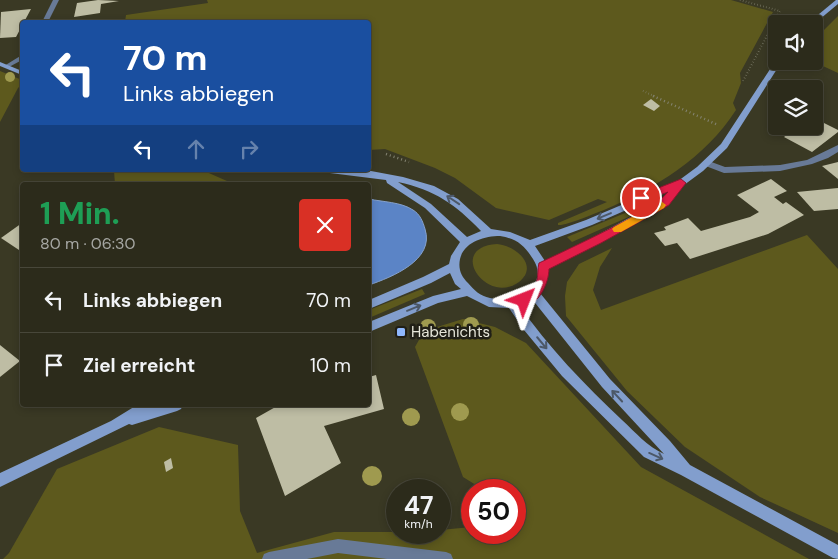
<!DOCTYPE html>
<html lang="de">
<head>
<meta charset="utf-8">
<style>
  :root { --surface:#2c2b1b; --page:#343324; --text:#f1f3f6; --muted:#a6a7a3; --line:#48473a }
  body { margin:0; font-family:"DM Sans",sans-serif; background:var(--page); color:var(--text); height:100vh; display:flex; flex-direction:column; font-size:19px; white-space:nowrap }
  * { box-sizing:border-box; margin:0 }
  p { font-size:16px; color:var(--muted) }
  .icon { flex:none; width:28px; height:28px; fill:none; stroke:currentColor; stroke-width:2; stroke-linecap:round; stroke-linejoin:round }
  .map { position:relative; flex:1; overflow:hidden }
  .details { position:absolute; left:20px; top:182px; width:351px; height:225px; display:flex; flex-direction:column; background:var(--surface); border-radius:5px; box-shadow:0 2px 8px #0003,0 0 0 1px var(--line) }
  .details>* { flex:none }
  .guide { position:absolute; left:20px; top:20px; width:351px; height:152px; border-radius:5px; box-shadow:0 2px 8px #0003,0 0 0 1px var(--line); background:#1a4fa0; color:#fff; overflow:hidden }
  .buttons { position:absolute; left:768px; top:15px; display:grid; gap:10px }
  .buttons a { display:grid; place-items:center; width:55px; height:55px; border-radius:5px; background:var(--surface); box-shadow:0 2px 8px #0003,0 0 0 1px var(--line); font-size:25px }
  .speed { position:absolute; left:386px; top:479px; display:flex; gap:10px; font-size:25px; font-weight:700; text-align:center }
  .speed>* { display:grid; place-content:center; width:65px; height:65px; border-radius:50%; background:var(--surface); box-shadow:0 2px 8px #0003,0 0 0 1px var(--line); line-height:1 }
  .speed small { font-size:12px; font-weight:400 }
  .speed .limit { border:8px solid #d22; background:#fff; color:#111 }
  .pin { position:absolute; display:grid; place-items:center; width:42px; height:42px; color:#fff; margin:-21px; border:2px solid #fff; border-radius:50%; box-shadow:0 1px 5px #0007 }
  .me { position:absolute; width:55px; margin:-28px; rotate:45deg; stroke-linejoin:round; filter:drop-shadow(0 0 4px #0008) }
  .turn { display:flex; align-items:center; gap:18px; height:105px; padding:0 20px; font-size:22px }
  .turn .icon { width:65px; height:65px; stroke-width:2.5 }
  .turn b { display:block; font-size:35px; line-height:42px }
  .lanes { display:flex; align-items:center; height:48px; padding:0 20px; background:#0003; justify-content:center; gap:25px; direction:ltr }
  .lanes .off { opacity:.35 }
  .round { display:grid; place-items:center; flex:none; width:52px; height:52px; border-radius:5px; background:var(--page) }
  .overview { display:flex; align-items:center; justify-content:space-between; height:85px; padding:0 20px }
  h1 { font-size:30px; font-weight:800; line-height:38px; color:#1e9e55 }
  ul { padding:0; list-style:none }
  li { display:flex; align-items:center; gap:15px; height:65px; padding:0 20px; border-top:1px solid var(--line) }
  li div { flex:1 }
  li b { display:block; font-size:19px }
  li em { font-style:normal }
  .map>svg:first-child { display:block }
  .green { fill:#5d591d }
  .water { fill:#5b84c6; stroke:#85a1cc }
  .building { fill:#bebda4 }
  .lines { fill:none; stroke-linecap:round; stroke-linejoin:round }
  .path-far1 { stroke:#858573; stroke-width:2; stroke-dasharray:0.5 2.5; stroke-linecap:butt }
  .path { stroke:#858573; stroke-width:2.5; stroke-dasharray:1 3; stroke-linecap:butt }
  .lane { fill:#687a97; fill-rule:evenodd }
  .street { fill:#687a97; fill-rule:evenodd }
  .secondary { fill:#829ecd; fill-rule:evenodd }
  .tree { fill:#9f9a4f }
  .oneway { stroke:#4c5868 }
  .route { fill:#e11d48; stroke:#92132f }
  .slow { fill:#f59e0b }
  .poi-dot { fill:#8fb8fd; stroke:#201f16; stroke-width:2 }
  .labels { text-anchor:middle; dominant-baseline:central; stroke-width:5; stroke-linejoin:round; paint-order:stroke }
  .poi-label { font-size:15px; fill:#e6e6d9; stroke:#201f16; text-anchor:start }
</style>
</head>
<body>
<div class="map">
<svg width="838" height="559" viewBox="0 0 838 559">
  <rect width="100%" height="100%" fill="#3a3924"/>
  <g class="green">
    <path d="M207 0H731L773 12 740 73 741 83 733 103 736 110C705 158 656 188 604 210 590 215 576 222 561 225H558V223L607 202 598 199 549 220 496 208 455 178 435 168 385 149 369 150V22H125L126 15 208 3Z"/>
    <path d="M838 16V73L812 61H814V40Z"/>
    <path d="M0 71 22 80V84L18 88 0 122Z"/>
    <path d="M114 170H202L236 185H115Z"/>
    <path d="M630 211 633 215 572 242 567 237Z"/>
    <path d="M807 235 838 269V533L760 497 685 447 627 391 566 316 565 296 567 282 579 264 612 248 600 267 593 290 601 310Z"/>
    <path d="M497 244C514 245 540 265 519 282 486 306 446 247 497 244Z"/>
    <path d="M422 289 425 294 369 318V310Z"/>
    <path d="M463 319 495 327 526 343 641 467 809 559H3L9 553 57 469 159 427 238 445 240 511 257 553 334 532H440V530L472 527V532H515V490H484L463 477 415 347 424 331Z"/>
  </g>
  <path class="water" d="M369 199C383 202 401 202 413 210 420 214 423 222 425 229 435 260 392 277 369 285Z"/>
  <g class="building">
    <path d="M98 0 119 1 101 4 100 13 74 17 77 3Z"/>
    <path d="M31 9 16 37 0 38 1 12Z"/>
    <path d="M651 99 660 106 654 111 643 105Z"/>
    <path d="M814 118 838 130V132L812 152 784 137 794 129 789 126H814Z"/>
    <path d="M838 162V179L822 166Z"/>
    <path d="M771 179 787 191 774 197 783 204 786 202 804 215 768 234 690 259 677 243 665 246 654 233 666 230 664 227 688 218 701 231 750 217 759 212 737 195Z"/>
    <path d="M838 188V209L814 211 797 192Z"/>
    <path d="M22 223V252L1 238Z"/>
    <path d="M0 345 20 361 0 377Z"/>
    <path d="M376 375 384 409 324 426 341 463 285 496 256 418 279 405H369V377Z"/>
    <path d="M171 458 173 468 166 472 164 462Z"/>
  </g>
  <g class="lines">
    <g class="path-far1">
      <path d="M740 0 780 11 742 83"/>
      <path d="M643 91 656 97"/>
    </g>
    <g class="path">
      <path d="M653 96 718 125"/>
      <path d="M386 154 409 162"/>
    </g>
    <path class="lane" d="M838 145V152L828 158 812 164 780 171 724 173 703 165 702 163 706 160 725 167 780 165 807 160Z"/>
    <g class="street">
      <path d="M53 0H59L48 22H42Z"/>
      <path d="M22 55V60L9 67 4 66Z"/>
      <path d="M338 539 446 552 451 554 453 559H387L338 553 307 559H262L264 554 269 552Z"/>
    </g>
    <g class="secondary">
      <path d="M836 0H838V4L814 24H807Z"/>
      <path d="M776 60 782 61 727 148 703 171 684 185 668 204 600 243 546 269 547 278 540 293 610 379 670 441 690 465 838 545V559L833 558 681 475 644 457 562 376 524 330 509 308 489 307 467 296 438 303 369 332V322L433 296 461 289 455 284 450 273 431 283 369 309V300L423 277 449 264 451 256 460 242 425 208 387 183 386 180 330 173 326 170 371 171 403 177 434 186 458 199 491 229 510 232 530 240 586 220 678 181 697 167 721 144ZM398 182C435 190 455 204 481 231L467 237 431 204ZM670 191 662 200 594 237 545 261 535 246 592 225ZM500 236C517 239 524 245 533 259 551 287 513 304 490 298 480 296 474 290 468 283 461 276 458 269 460 259 464 242 484 236 500 236ZM532 299 602 387 664 454C647 446 636 433 622 420 585 385 548 347 519 305Z"/>
      <path d="M0 62 22 71V75L0 66Z"/>
      <path d="M137 405H154L153 406 183 405 181 409 177 411 132 425 129 424 0 487V473L111 421Z"/>
    </g>
  </g>
  <g class="tree">
    <circle cx="10" cy="77" r="5"/>
    <circle cx="471" cy="325" r="8"/>
    <circle cx="428" cy="327" r="8"/>
    <circle cx="460" cy="412" r="9"/>
    <circle cx="411" cy="417" r="9"/>
    <circle cx="372" cy="476" r="10"/>
  </g>
  <defs><path id="oneway-shaft" d="M-6 0H5M1.5-3L5.5 0L1.5 3" fill="none" stroke-width="1.6" stroke-linecap="round" stroke-linejoin="round" transform="scale(1.25)"/></defs>
  <g class="oneway">
    <use href="#oneway-shaft" transform="translate(453 200) rotate(-146)"/>
    <use href="#oneway-shaft" transform="translate(604 216) rotate(157)"/>
    <use href="#oneway-shaft" transform="translate(414 308) rotate(-22)"/>
    <use href="#oneway-shaft" transform="translate(542 343) rotate(50)"/>
    <use href="#oneway-shaft" transform="translate(617 396) rotate(-133)"/>
    <use href="#oneway-shaft" transform="translate(656 456) rotate(24)"/>
  </g>
  <path class="route" d="M681 179 686 183 669 205 657 212 601 243 549 269C549 282 538 310 520 304L519 300C523 293 532 291 536 283 539 276 537 269 539 263 569 249 598 235 627 220 641 211 657 205 668 192L641 202 638 201V196Z"/>
  <path class="slow" d="M661 201 666 205 664 208 621 232H614L612 229 614 227Z"/>
  <rect class="poi-dot" x="396" y="327" width="10" height="10" rx="2.5"/>
  <g class="labels">
    <g class="poi-label">
      <text x="411" y="332">Habenichts</text>
    </g>
  </g>
</svg>
<div class="buttons">
<a><svg class="icon" aria-label="sound" viewBox="0 0 24 24"><path d="M4 9h4l5-4v14l-5-4H4zM17 9q2 3 0 6"/></svg></a>
<a><svg class="icon" aria-label="layers" viewBox="0 0 24 24"><path d="M12 4l9 5-9 5-9-5zM3 14l9 5 9-5"/></svg></a>
</div>
<div class="speed"><div>47<small>km/h</small></div><div class="limit">50</div></div>
<div class="pin" style="left:641px;top:198px;background:#d93025"><svg class="icon" aria-label="arrive" viewBox="0 0 24 24"><path d="M6 21V4h12l-3 4 3 4H6"/></svg></div>
<svg class="me" style="left:524px;top:300px" viewBox="-20 -20 40 40"><path d="M0-17L14 15 0 8-14 15z" fill="#e11d48" stroke="#fff" stroke-width="4"/></svg>
<div class="guide">
<div class="turn"><svg class="icon" aria-label="left" viewBox="0 0 24 24"><path d="M17 20v-9H6M10 6l-5 5 5 5"/></svg><div><b>70 m</b>Links abbiegen</div></div>
<div class="lanes"><svg class="icon" aria-label="left" viewBox="0 0 24 24"><path d="M17 20v-9H6M10 6l-5 5 5 5"/></svg><svg class="icon off" aria-label="ahead" viewBox="0 0 24 24"><path d="M12 20V5M6 11l6-6 6 6"/></svg><svg class="icon off" aria-label="right" viewBox="0 0 24 24"><path d="M7 20v-9h11M14 6l5 5-5 5"/></svg></div>
</div>
<section class="details">
<div class="overview"><div><h1>1 Min.</h1><p>80 m · 06:30</p></div><a class="round" style="background:#d93025;color:#fff"><svg class="icon" aria-label="close" viewBox="0 0 24 24"><path d="M6 6l12 12M18 6L6 18"/></svg></a></div>
<ul>
<li><svg class="icon" aria-label="left" viewBox="0 0 24 24"><path d="M17 20v-9H6M10 6l-5 5 5 5"/></svg><div><b>Links abbiegen</b></div><em>70 m</em></li>
<li><svg class="icon" aria-label="arrive" viewBox="0 0 24 24"><path d="M6 21V4h12l-3 4 3 4H6"/></svg><div><b>Ziel erreicht</b></div><em>10 m</em></li>
</ul>
</section>
</div>
</body>
</html>
